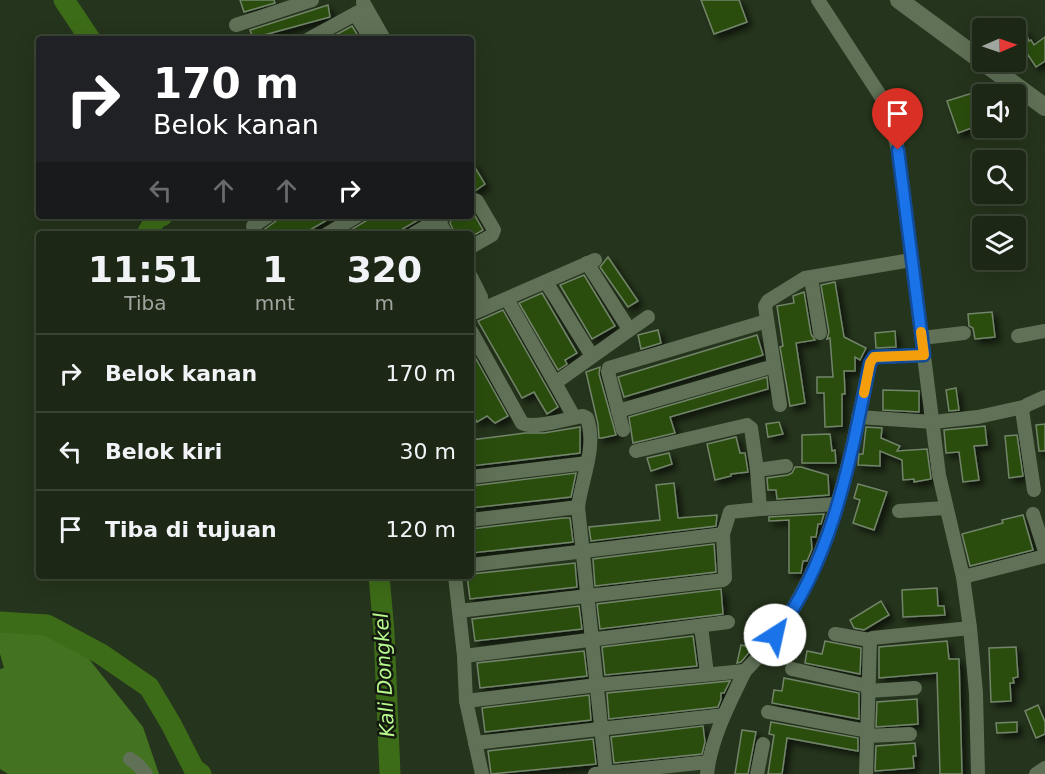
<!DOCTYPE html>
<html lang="id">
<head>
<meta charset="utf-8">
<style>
  :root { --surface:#1c2715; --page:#252f1e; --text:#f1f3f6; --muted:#a0a5a0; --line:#3a4434 }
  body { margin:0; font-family:"DejaVu Sans",sans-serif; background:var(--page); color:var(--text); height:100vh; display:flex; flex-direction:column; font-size:22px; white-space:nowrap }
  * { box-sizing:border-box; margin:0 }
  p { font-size:20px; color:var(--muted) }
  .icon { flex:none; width:33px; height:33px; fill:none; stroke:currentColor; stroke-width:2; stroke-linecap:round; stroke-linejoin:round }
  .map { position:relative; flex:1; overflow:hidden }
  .side { position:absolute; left:36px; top:231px; width:438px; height:348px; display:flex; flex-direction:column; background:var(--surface); border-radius:6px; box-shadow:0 6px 24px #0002,0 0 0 2px var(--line) }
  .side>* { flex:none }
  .hud { position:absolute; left:36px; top:36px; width:438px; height:183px; border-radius:6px; box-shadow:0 6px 24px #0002,0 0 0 2px var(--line); background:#202124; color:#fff; overflow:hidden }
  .needle { width:39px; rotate:88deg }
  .fabs { position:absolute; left:972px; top:18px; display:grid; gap:12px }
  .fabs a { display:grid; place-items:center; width:54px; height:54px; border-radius:6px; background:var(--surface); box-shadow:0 6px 24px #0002,0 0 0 2px var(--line); font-size:30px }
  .pin { position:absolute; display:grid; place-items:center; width:51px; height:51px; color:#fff; margin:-62px -26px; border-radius:50% 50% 50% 0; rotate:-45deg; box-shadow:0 0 6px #0007 }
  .pin .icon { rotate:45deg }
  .me { position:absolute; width:66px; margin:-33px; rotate:35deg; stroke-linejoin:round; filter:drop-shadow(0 0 4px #0008) }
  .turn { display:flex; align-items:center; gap:21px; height:126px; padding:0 18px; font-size:27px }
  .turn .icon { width:78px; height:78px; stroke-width:2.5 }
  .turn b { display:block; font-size:42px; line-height:51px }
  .lanes { display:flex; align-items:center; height:57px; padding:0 18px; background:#0003; justify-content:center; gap:30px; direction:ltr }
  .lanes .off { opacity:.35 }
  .eta { display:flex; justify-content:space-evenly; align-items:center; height:102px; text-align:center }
  .eta b { font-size:36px; font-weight:700; line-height:42px }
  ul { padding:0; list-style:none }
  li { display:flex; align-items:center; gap:18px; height:78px; padding:0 18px; border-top:2px solid var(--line) }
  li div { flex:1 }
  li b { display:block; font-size:22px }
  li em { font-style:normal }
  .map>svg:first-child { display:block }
  .forest { fill:#437220 }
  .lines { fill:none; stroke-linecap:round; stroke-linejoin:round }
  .river { stroke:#3d6c18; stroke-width:21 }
  .building { fill:#294d0d; stroke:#728469; stroke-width:1.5; filter:url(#shadow) }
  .street { stroke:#607157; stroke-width:14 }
  .secondary { stroke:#607157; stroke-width:18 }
  .route-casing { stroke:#114b97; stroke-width:15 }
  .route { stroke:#1a73e8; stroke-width:10 }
  .slow { stroke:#f59e0b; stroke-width:10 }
  .labels { text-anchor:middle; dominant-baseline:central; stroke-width:5; stroke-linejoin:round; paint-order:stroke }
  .water-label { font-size:20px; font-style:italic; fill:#b8fa8f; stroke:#13190f }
</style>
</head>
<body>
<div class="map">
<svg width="1045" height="774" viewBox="0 0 1045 774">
  <defs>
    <filter id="shadow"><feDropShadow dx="4.5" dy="4.5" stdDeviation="3" flood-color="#0009"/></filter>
  </defs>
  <rect width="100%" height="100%" fill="#25341c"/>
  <path class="forest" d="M0 617 62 625 143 727 159 774H8L0 769V669L4 668 0 654Z"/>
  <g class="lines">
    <g class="river">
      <path d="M64 0 90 39"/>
      <path d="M147 234 156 218 162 216"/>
      <path d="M379 576 384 632 390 774"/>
      <path d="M0 622 47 625 101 654 149 687 171 724 194 769 201 774"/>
    </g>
  </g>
  <g class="building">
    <path d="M240 0H274L275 3 244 12Z"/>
    <path d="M701 0H739L747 22 714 34Z"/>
    <path d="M328 5 330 17 253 38 250 30Z"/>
    <path d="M352 26 360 39H328Z"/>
    <path d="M1025 31 1029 41 1031 40 1034 45 1045 37V61L1036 67 1024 49 1021 50 1018 45 1016 47V36Z"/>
    <path d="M982 90V128L975 131 974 127 958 133 947 101Z"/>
    <path d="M471 161 485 184 475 191 471 190Z"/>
    <path d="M283 216H334L303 234H268L265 229Z"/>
    <path d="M374 216H425L394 234H344Z"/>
    <path d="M453 216H475L483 230 471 237V234H455L450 223Z"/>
    <path d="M608 257 638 301 628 307 600 267Z"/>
    <path d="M584 275 615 326 592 339 560 285Z"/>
    <path d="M835 282 844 337 866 348 860 360 855 357V371H844L845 394H842V426L825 427 824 393H817V377H833L830 338 827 339 829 332 821 285Z"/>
    <path d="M804 292 811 334 815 340 796 343 805 403 790 406 780 347 783 346 777 306 794 303 793 296Z"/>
    <path d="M542 293 577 353 565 360 567 364 558 370 519 303Z"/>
    <path d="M503 310 558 407 547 414 534 392 522 398 478 321Z"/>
    <path d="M992 312 995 337 975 339 973 328 969 326 968 314Z"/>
    <path d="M658 330 661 343 641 349 638 335Z"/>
    <path d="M895 331 896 347 876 348 875 333Z"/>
    <path d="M757 335 763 355 624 397 618 377Z"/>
    <path d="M471 350 508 416 495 423 487 416 477 422 471 411Z"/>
    <path d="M600 367 599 374 616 435 602 438H599L598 424 586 372Z"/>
    <path d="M767 377 768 389 670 417 675 433 633 443 629 417Z"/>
    <path d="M956 388 959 410 949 411 946 390Z"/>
    <path d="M883 390 919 391V412L883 410Z"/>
    <path d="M779 422 783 434 768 437 766 424Z"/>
    <path d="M1045 424V451H1039L1036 425Z"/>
    <path d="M985 426 987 445 974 446 979 480 963 482 959 452 946 453 944 430Z"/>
    <path d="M580 427V453L471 466V440L525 433H544Z"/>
    <path d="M866 427 882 428 881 438 900 446 897 451 927 449 931 479 914 482V479L903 480 902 460 880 451V466L858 465 859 454H863Z"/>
    <path d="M830 434 832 451 835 450 836 463H802V435Z"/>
    <path d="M1017 435 1023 476 1009 478 1005 436Z"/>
    <path d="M736 437 740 453H745L748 472 731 474V476L715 480 707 444Z"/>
    <path d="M669 453 672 464 651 471 647 458Z"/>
    <path d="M795 467H801L828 475 829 495 777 499 776 490H768L767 478 788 475 792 473Z"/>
    <path d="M576 473 571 497 471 508V486Z"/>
    <path d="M674 483 678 518 717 515 716 526 591 541 589 527 660 520 656 485Z"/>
    <path d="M858 484 887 492 874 530 853 523 860 500 854 498Z"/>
    <path d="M824 514 821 524H818L816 537H811L812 549 807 561H803L801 573H789V520L769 521V517Z"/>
    <path d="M1023 515 1033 550 970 566 962 534 1003 523 1002 520Z"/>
    <path d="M563 518H570L573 542 471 553V529Z"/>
    <path d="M714 544 716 572 595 586 593 559Z"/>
    <path d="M575 563 577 587 470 599 467 576 471 574Z"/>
    <path d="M937 588 938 606H944L945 615 903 617 902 590Z"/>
    <path d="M721 589 723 614 600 629 597 604Z"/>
    <path d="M881 601 889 615 864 630 854 628 850 620Z"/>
    <path d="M579 606 582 629 475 641 472 619Z"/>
    <path d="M748 631 763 636 756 644 754 643 753 648 741 662 737 663 741 645 745 646Z"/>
    <path d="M693 636 697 666 605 675 602 647Z"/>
    <path d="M825 641 861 648 860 674 805 663 807 651 822 654Z"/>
    <path d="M947 641 949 659H959L962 774H940L937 673 879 678V647Z"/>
    <path d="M1016 647 1018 677 1013 678 1014 683H1010L1011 701 991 702 989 648Z"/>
    <path d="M584 651 587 676 480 688 477 663Z"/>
    <path d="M784 678 859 693V719L772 703 774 690 782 691Z"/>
    <path d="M730 681 724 693H721V699L718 707 609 719 607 693Z"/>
    <path d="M589 695 591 720 485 732 482 708Z"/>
    <path d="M917 699 918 724 876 727 877 702Z"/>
    <path d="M1038 705 1045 722V734L1036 738 1025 711Z"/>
    <path d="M771 722 858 738V751L787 738 782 774H768L774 735 769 734Z"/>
    <path d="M1017 722V732L997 733 996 723Z"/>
    <path d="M703 726 705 742 702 754 614 763 611 737Z"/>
    <path d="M742 730 756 732 748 774H735Z"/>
    <path d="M593 739 596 764 491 774 488 751Z"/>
    <path d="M915 743 916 756H913L914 768 875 771 876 746Z"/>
  </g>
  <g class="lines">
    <g class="street">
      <path d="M818 0 887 106 898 150 939 475 963 577 970 628 976 693 978 774"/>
      <path d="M363 2 384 39"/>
      <path d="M355 14 371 39"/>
      <path d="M236 25 312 0"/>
      <path d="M309 39 366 8"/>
      <path d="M471 199 477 201 494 230 492 235 471 247"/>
      <path d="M438 220 446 234"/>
      <path d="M253 226 268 216"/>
      <path d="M327 234 357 216"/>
      <path d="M413 234 444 216"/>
      <path d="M471 277 481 297 478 302 471 305"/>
      <path d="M811 278 820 333"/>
      <path d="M546 282 592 356"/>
      <path d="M507 299 555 383"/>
      <path d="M471 314 595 260"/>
      <path d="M471 331 522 423C535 430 567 418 583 416L587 418C597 447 582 477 578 507L606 774"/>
      <path d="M628 331 648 317"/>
      <path d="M1018 336 1045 331"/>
      <path d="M922 338 964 333"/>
      <path d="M780 405 765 306 768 301 805 278 911 260"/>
      <path d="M618 411 774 366"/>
      <path d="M574 417 555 383 628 331 627 326 587 263"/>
      <path d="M858 417 933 422 978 417 1023 407"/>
      <path d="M623 430 608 372 609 368 767 321"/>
      <path d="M636 451 747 425 751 428 757 470"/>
      <path d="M786 466 757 470 760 509 836 504"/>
      <path d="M471 477 587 463"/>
      <path d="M1034 490 1022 410 1027 405 1045 397"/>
      <path d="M899 511 945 508"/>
      <path d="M1033 514 1045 551"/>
      <path d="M471 520 578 507"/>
      <path d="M471 565 723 534"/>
      <path d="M455 576 464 656 466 701 482 774"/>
      <path d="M963 577 1045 556"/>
      <path d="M459 611 723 580 725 578 723 534 730 512 760 509"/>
      <path d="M701 626 707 674"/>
      <path d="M835 634 870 640"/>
      <path d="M464 656 728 622"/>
      <path d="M792 669 868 686"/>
      <path d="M745 671C827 588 847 473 870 363L874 357 924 355"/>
      <path d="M868 691 915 688"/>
      <path d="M466 701 597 685 745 671C729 704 711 738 707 774"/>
      <path d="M768 712 867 731"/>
      <path d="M867 736 910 734"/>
      <path d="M475 743 724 715"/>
      <path d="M130 759 137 764 146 774"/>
      <path d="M595 774 708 762"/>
      <path d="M757 774 763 744"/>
      <path d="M866 774 870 640 872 638 970 628"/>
      <path d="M1036 774 1045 768"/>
    </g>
    <g class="secondary">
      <path d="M899 0 982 61"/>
      <path d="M983 62 1045 107"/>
    </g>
  </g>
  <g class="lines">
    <defs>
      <path id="route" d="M775 635C834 559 851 455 870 363L874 357 924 355 898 150"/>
    </defs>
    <use href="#route" class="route-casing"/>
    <use href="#route" class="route"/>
    <path class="slow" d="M864 393 870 363 874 357 924 355 921 332"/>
  </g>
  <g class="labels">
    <g class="water-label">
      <text transform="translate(384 675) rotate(-93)">Kali Dongkel</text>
    </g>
  </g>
</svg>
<div class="fabs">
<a><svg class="needle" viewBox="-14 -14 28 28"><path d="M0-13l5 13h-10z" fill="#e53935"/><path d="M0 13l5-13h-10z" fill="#a0a5a0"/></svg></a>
<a><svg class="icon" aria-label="sound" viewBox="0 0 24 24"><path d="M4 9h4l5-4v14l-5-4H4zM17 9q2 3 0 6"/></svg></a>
<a><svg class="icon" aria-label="search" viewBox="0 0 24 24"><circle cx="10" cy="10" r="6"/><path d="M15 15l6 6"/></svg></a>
<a><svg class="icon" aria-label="layers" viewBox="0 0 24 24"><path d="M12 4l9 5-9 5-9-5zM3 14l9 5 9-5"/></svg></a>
</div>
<div class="pin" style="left:898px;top:150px;background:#d93025"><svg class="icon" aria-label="arrive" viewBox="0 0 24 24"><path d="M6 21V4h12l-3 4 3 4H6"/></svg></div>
<svg class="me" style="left:775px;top:635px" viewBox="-20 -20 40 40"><circle r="19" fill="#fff"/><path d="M0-13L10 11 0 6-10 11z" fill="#1a73e8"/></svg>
<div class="hud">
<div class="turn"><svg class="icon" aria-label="right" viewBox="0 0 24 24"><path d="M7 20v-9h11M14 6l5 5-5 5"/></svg><div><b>170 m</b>Belok kanan</div></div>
<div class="lanes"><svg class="icon off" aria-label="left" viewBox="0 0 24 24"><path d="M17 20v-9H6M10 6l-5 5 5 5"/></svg><svg class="icon off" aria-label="ahead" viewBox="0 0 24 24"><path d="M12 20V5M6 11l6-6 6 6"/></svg><svg class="icon off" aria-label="ahead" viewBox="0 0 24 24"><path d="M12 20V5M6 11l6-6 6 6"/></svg><svg class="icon" aria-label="right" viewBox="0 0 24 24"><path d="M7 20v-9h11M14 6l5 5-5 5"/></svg></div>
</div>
<section class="side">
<div class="eta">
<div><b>11:51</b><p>Tiba</p></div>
<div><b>1</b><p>mnt</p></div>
<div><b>320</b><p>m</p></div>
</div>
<ul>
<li><svg class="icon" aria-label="right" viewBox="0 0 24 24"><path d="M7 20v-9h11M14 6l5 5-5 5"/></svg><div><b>Belok kanan</b></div><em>170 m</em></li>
<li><svg class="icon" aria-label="left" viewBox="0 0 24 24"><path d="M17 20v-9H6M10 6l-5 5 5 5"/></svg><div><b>Belok kiri</b></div><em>30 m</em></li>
<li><svg class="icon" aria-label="arrive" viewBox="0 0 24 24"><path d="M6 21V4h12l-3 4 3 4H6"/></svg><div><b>Tiba di tujuan</b></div><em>120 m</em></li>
</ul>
</section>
</div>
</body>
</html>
